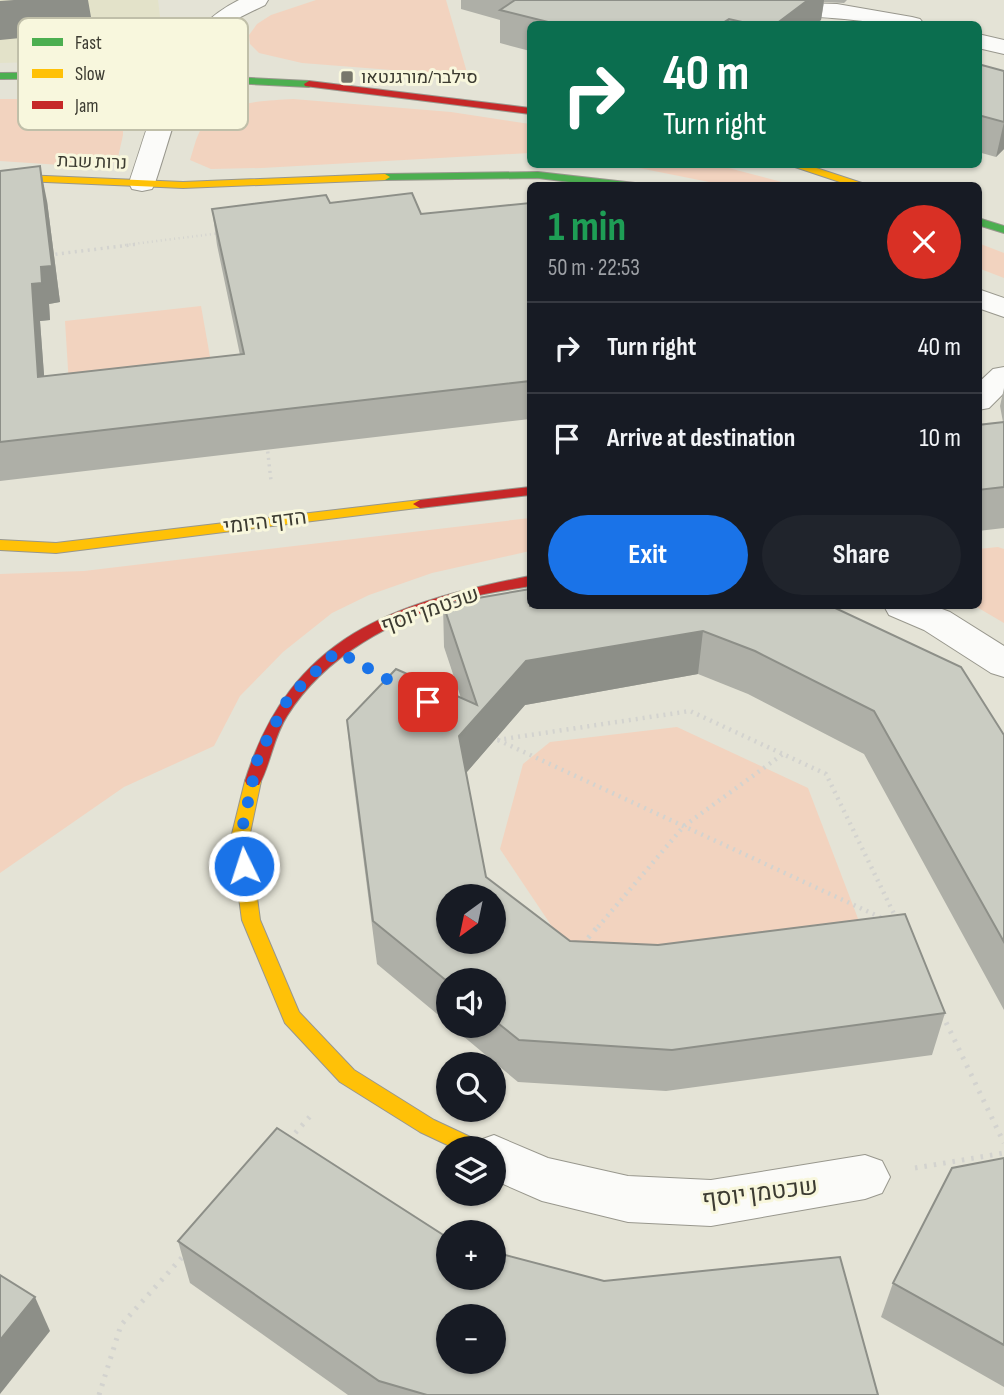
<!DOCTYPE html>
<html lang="en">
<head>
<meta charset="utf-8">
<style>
  :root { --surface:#171b24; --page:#20242c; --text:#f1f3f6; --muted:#9ea1a6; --line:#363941; --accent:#1a73e8 }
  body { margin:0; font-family:"Sofia Sans Condensed",Heebo,sans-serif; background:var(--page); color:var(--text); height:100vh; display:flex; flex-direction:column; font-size:26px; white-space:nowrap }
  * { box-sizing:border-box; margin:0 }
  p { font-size:23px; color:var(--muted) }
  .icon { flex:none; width:38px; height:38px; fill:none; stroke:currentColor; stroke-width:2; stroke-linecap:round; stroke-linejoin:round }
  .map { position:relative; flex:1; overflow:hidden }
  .side { position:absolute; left:527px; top:182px; width:455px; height:427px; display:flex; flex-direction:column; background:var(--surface); border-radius:10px; box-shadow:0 2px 5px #0004 }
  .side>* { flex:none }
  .top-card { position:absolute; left:527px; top:21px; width:455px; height:147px; border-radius:10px; box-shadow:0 2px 5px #0004; background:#0b6e4f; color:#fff; overflow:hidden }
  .needle { width:46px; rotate:213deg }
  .tools { position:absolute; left:436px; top:884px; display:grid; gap:14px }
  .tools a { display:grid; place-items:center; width:70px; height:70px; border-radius:50%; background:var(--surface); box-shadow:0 2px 5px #0004; font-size:35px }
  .pin { position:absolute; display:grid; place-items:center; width:60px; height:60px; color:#fff; margin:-30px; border-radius:14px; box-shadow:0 4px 10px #0006 }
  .me { position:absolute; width:77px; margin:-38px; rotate:356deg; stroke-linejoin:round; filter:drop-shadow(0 0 5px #0008) }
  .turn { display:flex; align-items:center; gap:24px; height:147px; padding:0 21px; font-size:32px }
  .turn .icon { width:91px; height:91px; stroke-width:2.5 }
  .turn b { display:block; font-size:49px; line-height:60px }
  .round { display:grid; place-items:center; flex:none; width:74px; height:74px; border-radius:37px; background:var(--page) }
  .headline { display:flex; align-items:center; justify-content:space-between; height:119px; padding:0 21px }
  h1 { font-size:42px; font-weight:700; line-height:52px; color:#1e9e55 }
  .action { display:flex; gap:14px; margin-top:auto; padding:14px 21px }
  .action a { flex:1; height:80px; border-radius:42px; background:var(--accent); color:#fff; font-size:28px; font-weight:700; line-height:80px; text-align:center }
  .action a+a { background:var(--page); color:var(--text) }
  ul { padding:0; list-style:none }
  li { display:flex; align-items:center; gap:21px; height:91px; padding:0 21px; border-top:2px solid var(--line) }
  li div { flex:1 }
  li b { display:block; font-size:26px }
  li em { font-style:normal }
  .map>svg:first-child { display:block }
  .built { fill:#e3e2c9 }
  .green { fill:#f2d3bf }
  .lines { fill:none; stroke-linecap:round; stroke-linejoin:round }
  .street-casing { stroke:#98978d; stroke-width:2 }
  .fast-casing { stroke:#98978d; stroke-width:2 }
  .slow-casing { stroke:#98978d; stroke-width:2 }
  .jam-casing { stroke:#98978d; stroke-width:2 }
  .path-far3 { stroke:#d3d3cf; stroke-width:2.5; stroke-dasharray:1 3.5; stroke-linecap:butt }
  .path-far2 { stroke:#d3d3cf; stroke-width:3.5; stroke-dasharray:2 4.5; stroke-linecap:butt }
  .path-far1 { stroke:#d3d3cf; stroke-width:4.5; stroke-dasharray:2 5; stroke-linecap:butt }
  .path { stroke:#d3d3cf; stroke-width:5; stroke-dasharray:2.5 7; stroke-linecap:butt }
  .street { fill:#fbfbf9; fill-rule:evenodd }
  .fast { fill:#4caf50; fill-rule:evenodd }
  .slow { fill:#ffc107; fill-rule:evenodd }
  .jam { fill:#c62828; fill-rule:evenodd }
  .wall { fill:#aeafa7 }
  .shaded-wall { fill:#8d8f88 }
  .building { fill:#caccc2; stroke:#8d8f88; stroke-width:2; fill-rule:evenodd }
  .route { stroke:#1a73e8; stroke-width:12; stroke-dasharray:0 21.6 }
  .poi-dot { fill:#77766b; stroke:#f8f7dd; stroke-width:2.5 }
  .labels { text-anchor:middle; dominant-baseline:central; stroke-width:6; stroke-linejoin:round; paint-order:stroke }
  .far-poi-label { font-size:18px; fill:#3c3b31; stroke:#f8f7dd; text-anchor:start }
  .far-street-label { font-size:18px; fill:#3c3b31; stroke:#f8f7dd }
  .street-label { font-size:21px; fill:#3c3b31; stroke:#f8f7dd }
  .near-street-label { font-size:24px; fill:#3c3b31; stroke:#f8f7dd }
  .key { fill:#f8f7dd; stroke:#c0bfa9; stroke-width:2 }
  .key-label { font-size:19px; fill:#3c3b31 }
</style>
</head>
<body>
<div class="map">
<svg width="1004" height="1395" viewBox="0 0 1004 1395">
  <rect width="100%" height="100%" fill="#e4e3d6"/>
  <path class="built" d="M0 0H158L163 42 116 60 0 63Z"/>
  <g class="green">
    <path d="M316 0H446L468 76 302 63 259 53 250 44 249 35 257 24 271 15Z"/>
    <path d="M0 99H69L100 102 123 114V135L117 162 91 167 0 161Z"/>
    <path d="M293 99 451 112 530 124V153L262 168 211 169 190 160C193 151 195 141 199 133 213 101 263 101 293 99Z"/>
    <path d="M624 165H717L793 185H724Z"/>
    <path d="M978 243 1004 253V278L978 268Z"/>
    <path d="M201 306 212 368 69 385 65 321Z"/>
    <path d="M530 518V551L432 573 369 595 332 613 283 652 240 696 214 746 124 787 0 873V574L84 571Z"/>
    <path d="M998 547 1004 549V623L975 606H978V549Z"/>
    <path d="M677 727 808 788 862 929 681 960 561 940 500 849 523 764 550 742Z"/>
  </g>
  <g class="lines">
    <defs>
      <g id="street">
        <path d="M239 0H268L265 5C249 13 231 20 219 33 185 69 171 137 155 183L152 189 142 191 132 189 129 183C153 114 168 35 239 0Z"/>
        <path d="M678 0 837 4 912 17 920 19 924 24C893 27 863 20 832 18 782 14 731 17 681 5Z"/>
        <path d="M978 34 1004 40V54L978 48Z"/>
        <path d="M978 289 1004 298V317L978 308Z"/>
        <path d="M1004 367V393L989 408 978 410V383L993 369Z"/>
        <path d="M884 606H934L950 612 1004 646V677L991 673 924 630 889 615Z"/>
        <path d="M494 1135 548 1158 628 1176 711 1180 865 1155 882 1161 890 1177 882 1193 865 1199 711 1226 628 1222 542 1201 494 1180V1148H474L477 1141Z"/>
      </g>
      <g id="fast">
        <path d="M133 72 309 81 314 84 309 87 133 78 0 79V73Z"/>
        <path d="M538 172 635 183 640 186H602L538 178 385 180 380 177 385 174Z"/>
        <path d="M978 218 1004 226V233L978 225Z"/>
      </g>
      <g id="slow">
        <path d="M786 164H804L871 186H852Z"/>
        <path d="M0 174 183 182 385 174 390 177 385 180 183 188 0 180Z"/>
        <path d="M420 500 427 504 425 507 56 553 0 550V540L56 543Z"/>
        <path d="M253 775 259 777 261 781 249 838 260 920 299 1012 354 1070 434 1120 481 1142 484 1148H454L420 1132 340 1082 285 1023 242 920 231 838 245 781 247 777Z"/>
      </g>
      <g id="jam">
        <path d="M309 81 530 108V114L305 86 304 84Z"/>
        <path d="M530 487V495L420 508 413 504 420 500Z"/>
        <path d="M530 576V586C508 590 484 593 462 599 394 619 325 655 287 716 273 738 271 763 259 785H247L245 781C291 635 393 603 530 576Z"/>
      </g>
    </defs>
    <use href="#street" class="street-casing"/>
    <use href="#fast" class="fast-casing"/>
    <use href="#slow" class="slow-casing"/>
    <use href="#jam" class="jam-casing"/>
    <path class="path-far3" d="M125 245 221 233"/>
    <g class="path-far2">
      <path d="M49 255 138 244"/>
      <path d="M267 445 271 481"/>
    </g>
    <g class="path-far1">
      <path d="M491 737 497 740 690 711 826 774 896 918"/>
      <path d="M498 740 884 919"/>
      <path d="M598 927 684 826 783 754"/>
    </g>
    <g class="path">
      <path d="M582 945 599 925"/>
      <path d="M942 1014 1004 1143"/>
      <path d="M289 1140 313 1113"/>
      <path d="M915 1168 1004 1153"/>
      <path d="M99 1395 121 1325 186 1253"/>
    </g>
    <use href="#street" class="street"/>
    <use href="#fast" class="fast"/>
    <use href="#slow" class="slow"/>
    <use href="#jam" class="jam"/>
  </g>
  <g class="wall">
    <path d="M461 0H847L844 3 824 2 821 20 815 24H530V51L500 43V20L461 9Z"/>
    <path d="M978 64 1004 71V149L996 157 978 152Z"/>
    <path d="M0 171 47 201 60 302 49 304 50 320 40 321 44 376 240 355 217 245 212 209 330 203 421 214 530 203V419L0 481Z"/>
    <path d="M1004 388V528L978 531V425L1003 422 1000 406Z"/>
    <path d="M443 604 831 606 1004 735V1010L864 754 748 694 698 674 525 705 466 773 486 877 570 941 945 1013 932 1055 666 1091 518 1082 451 1026H494V980H448V1023L377 964 351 763 347 720 461 698 444 647Z"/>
    <path d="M1004 1158V1387L881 1317 893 1283Z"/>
    <path d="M178 1241 448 1278 878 1395H348L190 1283Z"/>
  </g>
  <g class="shaded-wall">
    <path d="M14 0H88L91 17 69 19 71 33 0 40V1Z"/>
    <path d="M808 0H824L821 20 815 24H776Z"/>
    <path d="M729 19 728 24H721Z"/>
    <path d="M1004 122V149L996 157Z"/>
    <path d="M40 166 47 201 60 302 49 304 50 320 40 321 47 414 38 377 32 284 41 267Z"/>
    <path d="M703 631 698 674 525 705 460 780 459 736 526 661Z"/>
    <path d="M35 1297 50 1331 0 1394V1340Z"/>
  </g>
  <g class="building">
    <path d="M515 0H808L776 24H751L729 19 721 24H556L500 10Z"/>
    <path d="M978 64 1004 71V122L978 115Z"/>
    <path d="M40 166 52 266 41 267 42 283 32 284 38 377 244 354 212 209 326 195 330 203 412 193 421 214 530 203V381L0 442V171Z"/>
    <path d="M1004 422V487L978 490V425Z"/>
    <path d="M530 589V606H831L961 667 1004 735V942L874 711 755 651 703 631 526 661 459 736 486 877 570 941 658 945 905 914 945 1013 672 1050 519 1040 494 1020V980H448V982L373 921 347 720 396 669 477 705 443 604ZM448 896H494V942H448Z"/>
    <path d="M277 1128 448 1238V1278H494V1252L604 1281 840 1257 878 1395H427L379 1381 178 1241ZM448 1316H494V1362H448Z"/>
    <path d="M1004 1158V1345L893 1283 952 1168Z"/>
    <path d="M0 1275 35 1297 0 1340Z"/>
  </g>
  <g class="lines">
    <path class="route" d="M244 866 240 838 258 757 289 697 337 651 428 702"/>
  </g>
  <rect class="poi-dot" x="340" y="70" width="14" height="14" rx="3.5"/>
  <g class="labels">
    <g class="far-poi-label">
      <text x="361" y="77">סילבר/מורגנטאו</text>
    </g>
    <g class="far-street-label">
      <text transform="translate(92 162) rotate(2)">נרות שבת</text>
    </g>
    <g class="street-label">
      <text transform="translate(265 522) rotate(-7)">הדף היומי</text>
      <text transform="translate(430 610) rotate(-19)">שכטמן יוסף</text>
    </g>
    <g class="near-street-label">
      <text transform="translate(760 1193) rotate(-7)">שכטמן יוסף</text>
    </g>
  </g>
  <rect x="18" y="18" width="230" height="112" rx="10" class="key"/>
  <rect x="32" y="38" width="31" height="8" fill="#4caf50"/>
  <rect x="32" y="69" width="31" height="9" fill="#ffc107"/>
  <rect x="32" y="101" width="31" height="8" fill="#c62828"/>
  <g class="key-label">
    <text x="75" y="49">Fast</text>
    <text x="75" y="80">Slow</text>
    <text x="75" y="112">Jam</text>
  </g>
</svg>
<div class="tools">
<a><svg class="needle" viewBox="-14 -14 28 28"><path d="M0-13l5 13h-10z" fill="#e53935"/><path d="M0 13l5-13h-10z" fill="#9ea1a6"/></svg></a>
<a><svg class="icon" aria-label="sound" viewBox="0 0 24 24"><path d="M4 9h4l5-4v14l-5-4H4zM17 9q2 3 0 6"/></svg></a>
<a><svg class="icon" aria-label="search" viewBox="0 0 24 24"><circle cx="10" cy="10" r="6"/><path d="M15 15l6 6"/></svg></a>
<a><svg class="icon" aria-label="layers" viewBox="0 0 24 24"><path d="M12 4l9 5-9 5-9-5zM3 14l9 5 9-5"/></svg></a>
<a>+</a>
<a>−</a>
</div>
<div class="pin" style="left:428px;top:702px;background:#d93025"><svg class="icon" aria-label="arrive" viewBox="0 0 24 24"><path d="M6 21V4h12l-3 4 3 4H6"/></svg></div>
<svg class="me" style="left:244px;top:866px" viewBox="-20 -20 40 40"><circle r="17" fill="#1a73e8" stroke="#fff" stroke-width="3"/><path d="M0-11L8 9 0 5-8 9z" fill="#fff"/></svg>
<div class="top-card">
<div class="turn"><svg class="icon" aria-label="right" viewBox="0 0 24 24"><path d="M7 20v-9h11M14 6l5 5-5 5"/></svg><div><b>40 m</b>Turn right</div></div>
</div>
<section class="side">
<div class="headline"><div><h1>1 min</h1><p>50 m · 22:53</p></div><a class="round" style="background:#d93025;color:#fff"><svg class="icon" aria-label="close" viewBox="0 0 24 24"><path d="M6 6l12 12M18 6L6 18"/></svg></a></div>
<ul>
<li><svg class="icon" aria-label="right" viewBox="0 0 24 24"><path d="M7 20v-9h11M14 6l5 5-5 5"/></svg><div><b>Turn right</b></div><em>40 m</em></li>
<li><svg class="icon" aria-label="arrive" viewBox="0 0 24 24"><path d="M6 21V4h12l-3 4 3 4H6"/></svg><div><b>Arrive at destination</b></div><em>10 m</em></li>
</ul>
<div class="action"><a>Exit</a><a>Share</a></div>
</section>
</div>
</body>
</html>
